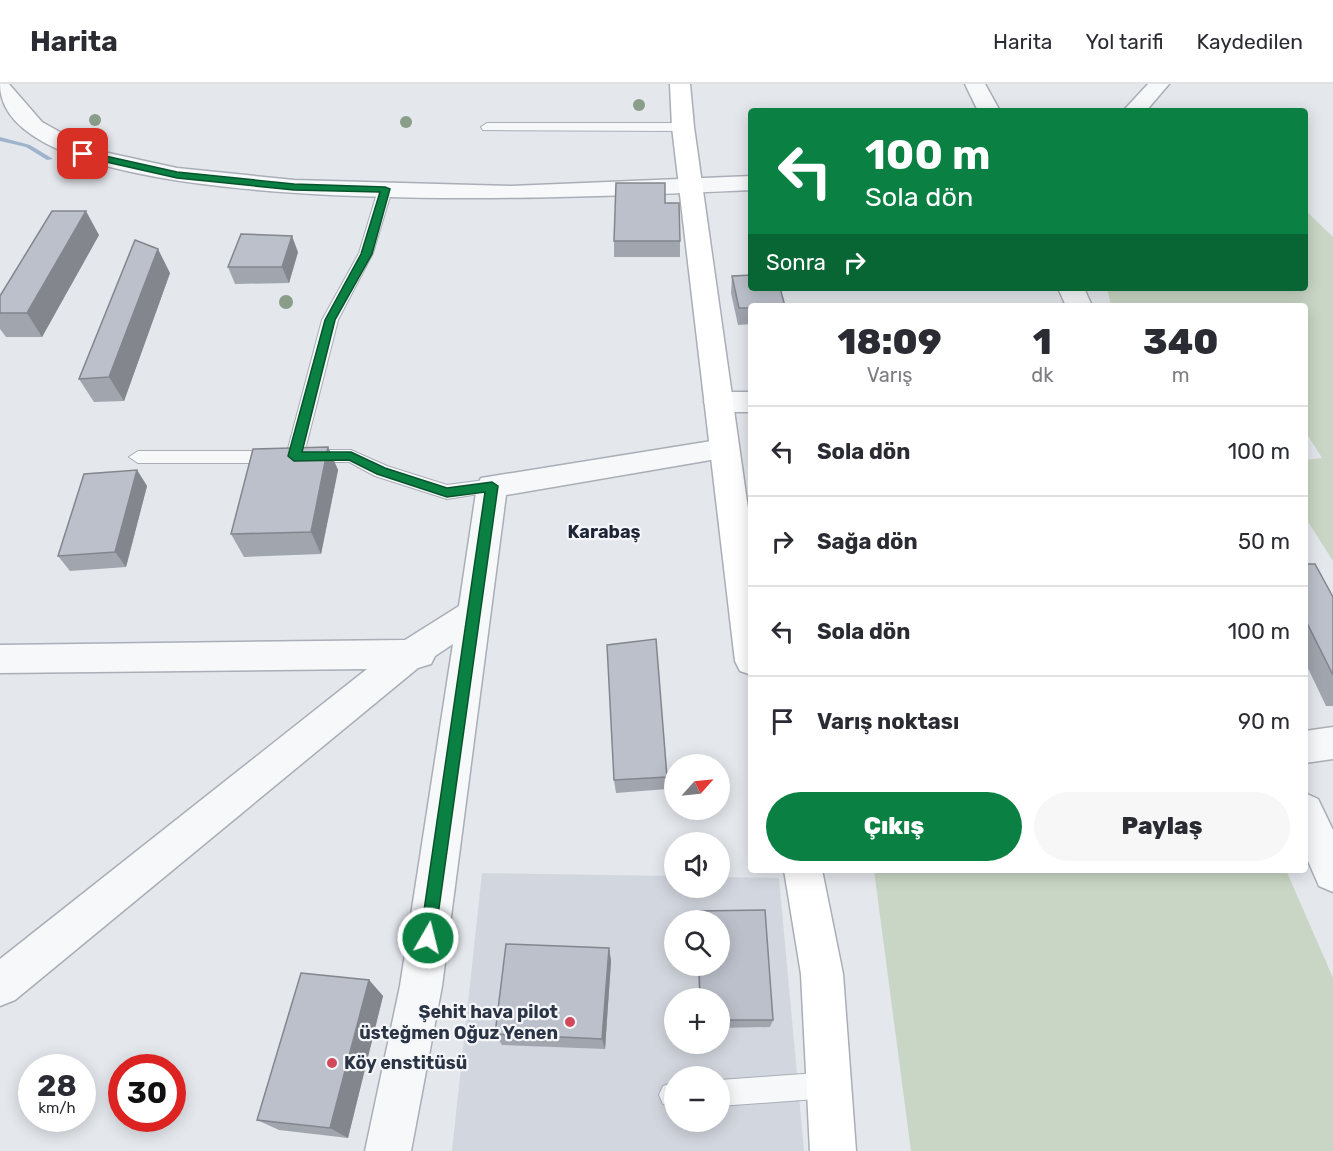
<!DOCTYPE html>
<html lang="tr">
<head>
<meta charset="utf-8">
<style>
  :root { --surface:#fff; --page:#f7f7f7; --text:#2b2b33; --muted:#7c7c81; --line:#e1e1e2; --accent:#0b8043 }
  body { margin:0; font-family:Rubik,sans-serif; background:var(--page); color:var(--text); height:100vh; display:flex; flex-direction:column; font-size:22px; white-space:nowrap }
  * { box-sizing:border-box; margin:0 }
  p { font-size:20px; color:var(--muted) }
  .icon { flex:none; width:33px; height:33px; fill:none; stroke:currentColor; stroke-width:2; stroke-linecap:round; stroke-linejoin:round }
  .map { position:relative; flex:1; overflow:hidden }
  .panel { position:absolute; left:748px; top:219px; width:560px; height:570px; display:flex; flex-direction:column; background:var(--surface); border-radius:6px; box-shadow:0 3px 15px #0003 }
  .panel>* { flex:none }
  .top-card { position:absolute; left:748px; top:24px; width:560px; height:183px; border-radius:6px; box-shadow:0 3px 15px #0003; background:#0b8043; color:#fff; overflow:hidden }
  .needle { width:39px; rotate:63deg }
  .fabs { position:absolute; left:664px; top:670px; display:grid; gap:12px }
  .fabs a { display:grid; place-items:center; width:66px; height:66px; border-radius:50%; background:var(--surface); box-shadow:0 3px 15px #0003; font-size:30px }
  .speed { position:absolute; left:18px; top:970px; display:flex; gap:12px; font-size:30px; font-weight:700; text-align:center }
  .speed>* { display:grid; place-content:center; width:78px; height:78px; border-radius:50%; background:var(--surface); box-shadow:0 3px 15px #0003; line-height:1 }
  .speed small { font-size:15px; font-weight:400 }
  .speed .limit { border:9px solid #d22; background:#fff; color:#111 }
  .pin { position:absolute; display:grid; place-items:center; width:51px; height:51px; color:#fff; margin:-26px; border-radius:12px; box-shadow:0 3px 9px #0006 }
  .me { position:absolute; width:66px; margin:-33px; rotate:8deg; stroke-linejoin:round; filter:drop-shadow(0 0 4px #0008) }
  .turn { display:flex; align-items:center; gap:21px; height:126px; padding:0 18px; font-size:27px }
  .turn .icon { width:78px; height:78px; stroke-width:2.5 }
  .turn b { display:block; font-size:42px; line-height:51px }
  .then { display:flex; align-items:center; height:57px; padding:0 18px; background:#0003; gap:12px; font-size:22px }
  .eta { display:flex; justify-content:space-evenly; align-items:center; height:102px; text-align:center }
  .eta b { font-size:36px; font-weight:800; line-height:42px }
  .button { display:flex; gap:12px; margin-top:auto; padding:12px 18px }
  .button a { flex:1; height:69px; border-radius:36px; background:var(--accent); color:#fff; font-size:24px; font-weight:800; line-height:69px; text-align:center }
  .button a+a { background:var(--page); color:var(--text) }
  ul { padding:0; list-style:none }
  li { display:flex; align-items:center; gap:18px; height:90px; padding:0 18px; border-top:2px solid var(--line) }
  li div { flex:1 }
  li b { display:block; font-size:22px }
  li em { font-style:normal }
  header { display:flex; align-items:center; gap:36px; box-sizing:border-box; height:84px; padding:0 30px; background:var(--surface); border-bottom:2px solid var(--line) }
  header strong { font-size:28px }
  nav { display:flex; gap:33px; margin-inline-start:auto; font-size:21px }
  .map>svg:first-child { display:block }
  .built { fill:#d2d6de; fill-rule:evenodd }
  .green { fill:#c9d6c5 }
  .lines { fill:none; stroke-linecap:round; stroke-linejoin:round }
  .stream { fill:#9fb4cc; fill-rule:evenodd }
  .lane-casing { stroke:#a9aeb7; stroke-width:2 }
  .street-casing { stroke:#a9aeb7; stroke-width:3 }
  .secondary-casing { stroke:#a9aeb7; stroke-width:3 }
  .lane { fill:#f7f8fa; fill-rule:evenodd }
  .street { fill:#f7f8fa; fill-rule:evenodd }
  .secondary { fill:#fff; fill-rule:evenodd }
  .tree { fill:#899d89 }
  .wall { fill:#a1a5ae }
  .shaded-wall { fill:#83868d }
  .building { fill:#bbc0ca; stroke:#83868d; stroke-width:1.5 }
  .route { fill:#0b8043; stroke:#07532c; stroke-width:1.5 }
  .poi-dot { fill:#d1495b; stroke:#f4f6f9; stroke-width:2 }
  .labels { text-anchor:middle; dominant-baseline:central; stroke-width:4.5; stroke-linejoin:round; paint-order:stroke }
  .quarter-label { font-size:18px; font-weight:bold; fill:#1d2536; stroke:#f4f6f9 }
  .near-poi-label { font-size:18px; font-weight:bold; fill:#2b3445; stroke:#f4f6f9; text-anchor:end }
</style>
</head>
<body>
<header>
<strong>Harita</strong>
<nav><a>Harita</a><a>Yol tarifi</a><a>Kaydedilen</a></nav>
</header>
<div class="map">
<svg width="1333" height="1067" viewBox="0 0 1333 1067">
  <rect width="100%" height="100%" fill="#e4e7ec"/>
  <path class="built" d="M482 789 675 792V804H720V793L779 794 804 1067H452ZM675 837H720V882H675ZM675 915H720V960H675ZM675 993H720V1038H675Z"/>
  <g class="green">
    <path d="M1305 126 1333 153V477L1305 433V376L1322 374 1305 347V222H1111L1107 204H1305Z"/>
    <path d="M874 786H1286L1333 894V1067H911Z"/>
  </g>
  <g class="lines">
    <path class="stream" d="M0 53 30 61 53 75 47 76 26 63 0 57Z"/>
    <defs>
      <g id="lane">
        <path d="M487 39H683L689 43 683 47 483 46 481 43Z"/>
        <path d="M385 102 392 106 373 169 338 236 305 366H351L387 382 447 401 492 395 498 397 501 402 498 407 447 415 375 392 349 378H295L286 372 322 236 359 169 378 106Z"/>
        <path d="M138 367H278L287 373 278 379H138L129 373Z"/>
        <path d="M830 988 839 992 843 1001 839 1010 830 1014 720 1022V996Z"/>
        <path d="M675 998V1024L663 1020 659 1011 663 1002Z"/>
      </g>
      <g id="street">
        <path d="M0 0H9L42 38 90 65 177 84 294 96 511 102 752 92V106C644 110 0 151 0 0Z"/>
        <path d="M965 0H985L1000 27H978Z"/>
        <path d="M1148 0H1169L1146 27H1123Z"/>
        <path d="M1058 204H1084L1092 222H1066Z"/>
        <path d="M718 308H752V328H718L708 325 704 318 708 311Z"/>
        <path d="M724 355 734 358 739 365 734 372 506 411 442 902 411 1067H365L400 902 453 560 435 572 431 580 418 584 15 916 0 922V875L367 585 0 589V561L405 556 459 522 477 402 481 394Z"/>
        <path d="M1333 643V675L1305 679V647Z"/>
        <path d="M1305 709 1318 715 1333 746V808L1319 802 1305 770Z"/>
      </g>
      <g id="secondary">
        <path d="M670 0H690L694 43 752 453V591L740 587 735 577 672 43Z"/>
        <path d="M784 786H822L843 890 856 1067H810L801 890Z"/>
      </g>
    </defs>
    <use href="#lane" class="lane-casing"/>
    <use href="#street" class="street-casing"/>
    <use href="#secondary" class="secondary-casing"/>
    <use href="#lane" class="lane"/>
    <use href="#street" class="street"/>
    <use href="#secondary" class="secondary"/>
  </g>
  <g class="tree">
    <circle cx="639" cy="21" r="6"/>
    <circle cx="95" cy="36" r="6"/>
    <circle cx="406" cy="38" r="6"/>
    <circle cx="286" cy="218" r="7"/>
  </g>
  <g class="wall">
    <path d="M665 119 680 157V173H614V157Z"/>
    <path d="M99 151 42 253H6L0 245V212Z"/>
    <path d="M298 168 289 199 235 200 228 183Z"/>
    <path d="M170 189 124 317 94 318 79 295Z"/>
    <path d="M732 192 752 222V240L738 241 731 209Z"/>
    <path d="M328 363 338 386 321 470 244 473 231 450Z"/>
    <path d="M137 386 147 402 126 483 70 487 58 472Z"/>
    <path d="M1305 480 1333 513V622H1326L1305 578Z"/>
    <path d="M667 693V705L616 709 614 696Z"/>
    <path d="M765 826 773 936 770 943 720 944V915H699L698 882H720V837H697L698 827Z"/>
    <path d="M609 864 611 877 605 965 502 961 495 950Z"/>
    <path d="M369 896 383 912 348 1054 279 1046 257 1036Z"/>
  </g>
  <g class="shaded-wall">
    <path d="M86 127 99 151 42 253 27 229Z"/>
    <path d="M292 152 298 168 289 199 282 183Z"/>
    <path d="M158 165 170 189 124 317 109 293Z"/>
    <path d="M328 363 338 386 321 470 311 448Z"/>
    <path d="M137 386 147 402 126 483 115 468Z"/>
    <path d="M609 864 611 877 605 965 602 955Z"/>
    <path d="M369 896 383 912 348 1054 330 1044Z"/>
  </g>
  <g class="building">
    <path d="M616 99H665V119H679L680 157H614Z"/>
    <path d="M52 127H86L27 229H0V212Z"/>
    <path d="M241 150 292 152 282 183H228Z"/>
    <path d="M135 156 158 165 109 293 79 295Z"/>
    <path d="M752 191V204H780L785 222H752V224H739L732 192Z"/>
    <path d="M328 363 311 448 231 450 253 365Z"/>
    <path d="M137 386 115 468 58 472 84 390Z"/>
    <path d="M1305 480H1315L1333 513V591L1305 535Z"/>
    <path d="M656 555 667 693 614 696 607 561Z"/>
    <path d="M765 826 773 936H720V915H700L699 882H720V837H698V827Z"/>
    <path d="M506 860 609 864 602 955 495 950Z"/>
    <path d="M301 889 369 896 330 1044 257 1036Z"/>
  </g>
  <path class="route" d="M83 67 177 88 294 100 385 103 390 105 372 170 335 236 302 368H351L385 384 447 404 492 398 498 402 434 860 428 862 422 860 420 854 485 408 447 413 377 390 349 376 294 377 288 372 325 236 361 170 380 108 294 106 177 94 80 72 79 70Z"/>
  <g class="poi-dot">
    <circle cx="570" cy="938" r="6"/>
    <circle cx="332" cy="979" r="6"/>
  </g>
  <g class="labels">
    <g class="quarter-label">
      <text x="604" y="448">Karabaş</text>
    </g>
    <g class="near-poi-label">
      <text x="558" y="928">Şehit hava pilot<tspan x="558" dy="21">üsteğmen Oğuz Yenen</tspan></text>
      <text x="344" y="979" text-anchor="start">Köy enstitüsü</text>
    </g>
  </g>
</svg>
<div class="fabs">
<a><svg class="needle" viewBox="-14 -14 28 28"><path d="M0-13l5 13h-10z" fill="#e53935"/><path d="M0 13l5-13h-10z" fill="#7c7c81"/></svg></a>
<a><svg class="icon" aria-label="sound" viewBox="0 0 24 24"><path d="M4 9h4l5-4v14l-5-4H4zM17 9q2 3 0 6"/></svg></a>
<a><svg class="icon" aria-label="search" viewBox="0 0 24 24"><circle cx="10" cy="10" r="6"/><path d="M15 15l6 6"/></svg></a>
<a>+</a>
<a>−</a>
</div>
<div class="speed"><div>28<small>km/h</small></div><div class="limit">30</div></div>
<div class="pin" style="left:83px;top:70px;background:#d93025"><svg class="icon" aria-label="arrive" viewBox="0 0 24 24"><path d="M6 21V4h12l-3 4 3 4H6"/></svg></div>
<svg class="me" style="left:428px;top:854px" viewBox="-20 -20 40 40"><circle r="17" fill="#0b8043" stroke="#fff" stroke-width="3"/><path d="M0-11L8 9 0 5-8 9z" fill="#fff"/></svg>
<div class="top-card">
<div class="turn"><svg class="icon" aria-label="left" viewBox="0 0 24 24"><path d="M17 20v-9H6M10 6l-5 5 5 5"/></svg><div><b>100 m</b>Sola dön</div></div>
<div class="then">Sonra<svg class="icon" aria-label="right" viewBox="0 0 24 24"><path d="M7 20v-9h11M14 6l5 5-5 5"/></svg></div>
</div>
<section class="panel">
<div class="eta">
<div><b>18:09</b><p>Varış</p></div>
<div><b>1</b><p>dk</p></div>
<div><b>340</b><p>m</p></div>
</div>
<ul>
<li><svg class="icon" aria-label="left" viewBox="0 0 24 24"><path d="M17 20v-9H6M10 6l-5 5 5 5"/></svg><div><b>Sola dön</b></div><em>100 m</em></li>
<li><svg class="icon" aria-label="right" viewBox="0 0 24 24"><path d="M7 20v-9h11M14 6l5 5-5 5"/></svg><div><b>Sağa dön</b></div><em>50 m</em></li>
<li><svg class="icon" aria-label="left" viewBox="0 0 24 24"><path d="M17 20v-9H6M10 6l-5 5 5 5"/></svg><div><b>Sola dön</b></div><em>100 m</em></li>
<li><svg class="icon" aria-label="arrive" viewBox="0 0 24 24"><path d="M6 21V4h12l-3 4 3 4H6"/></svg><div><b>Varış noktası</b></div><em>90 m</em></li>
</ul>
<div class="button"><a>Çıkış</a><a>Paylaş</a></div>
</section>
</div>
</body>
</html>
